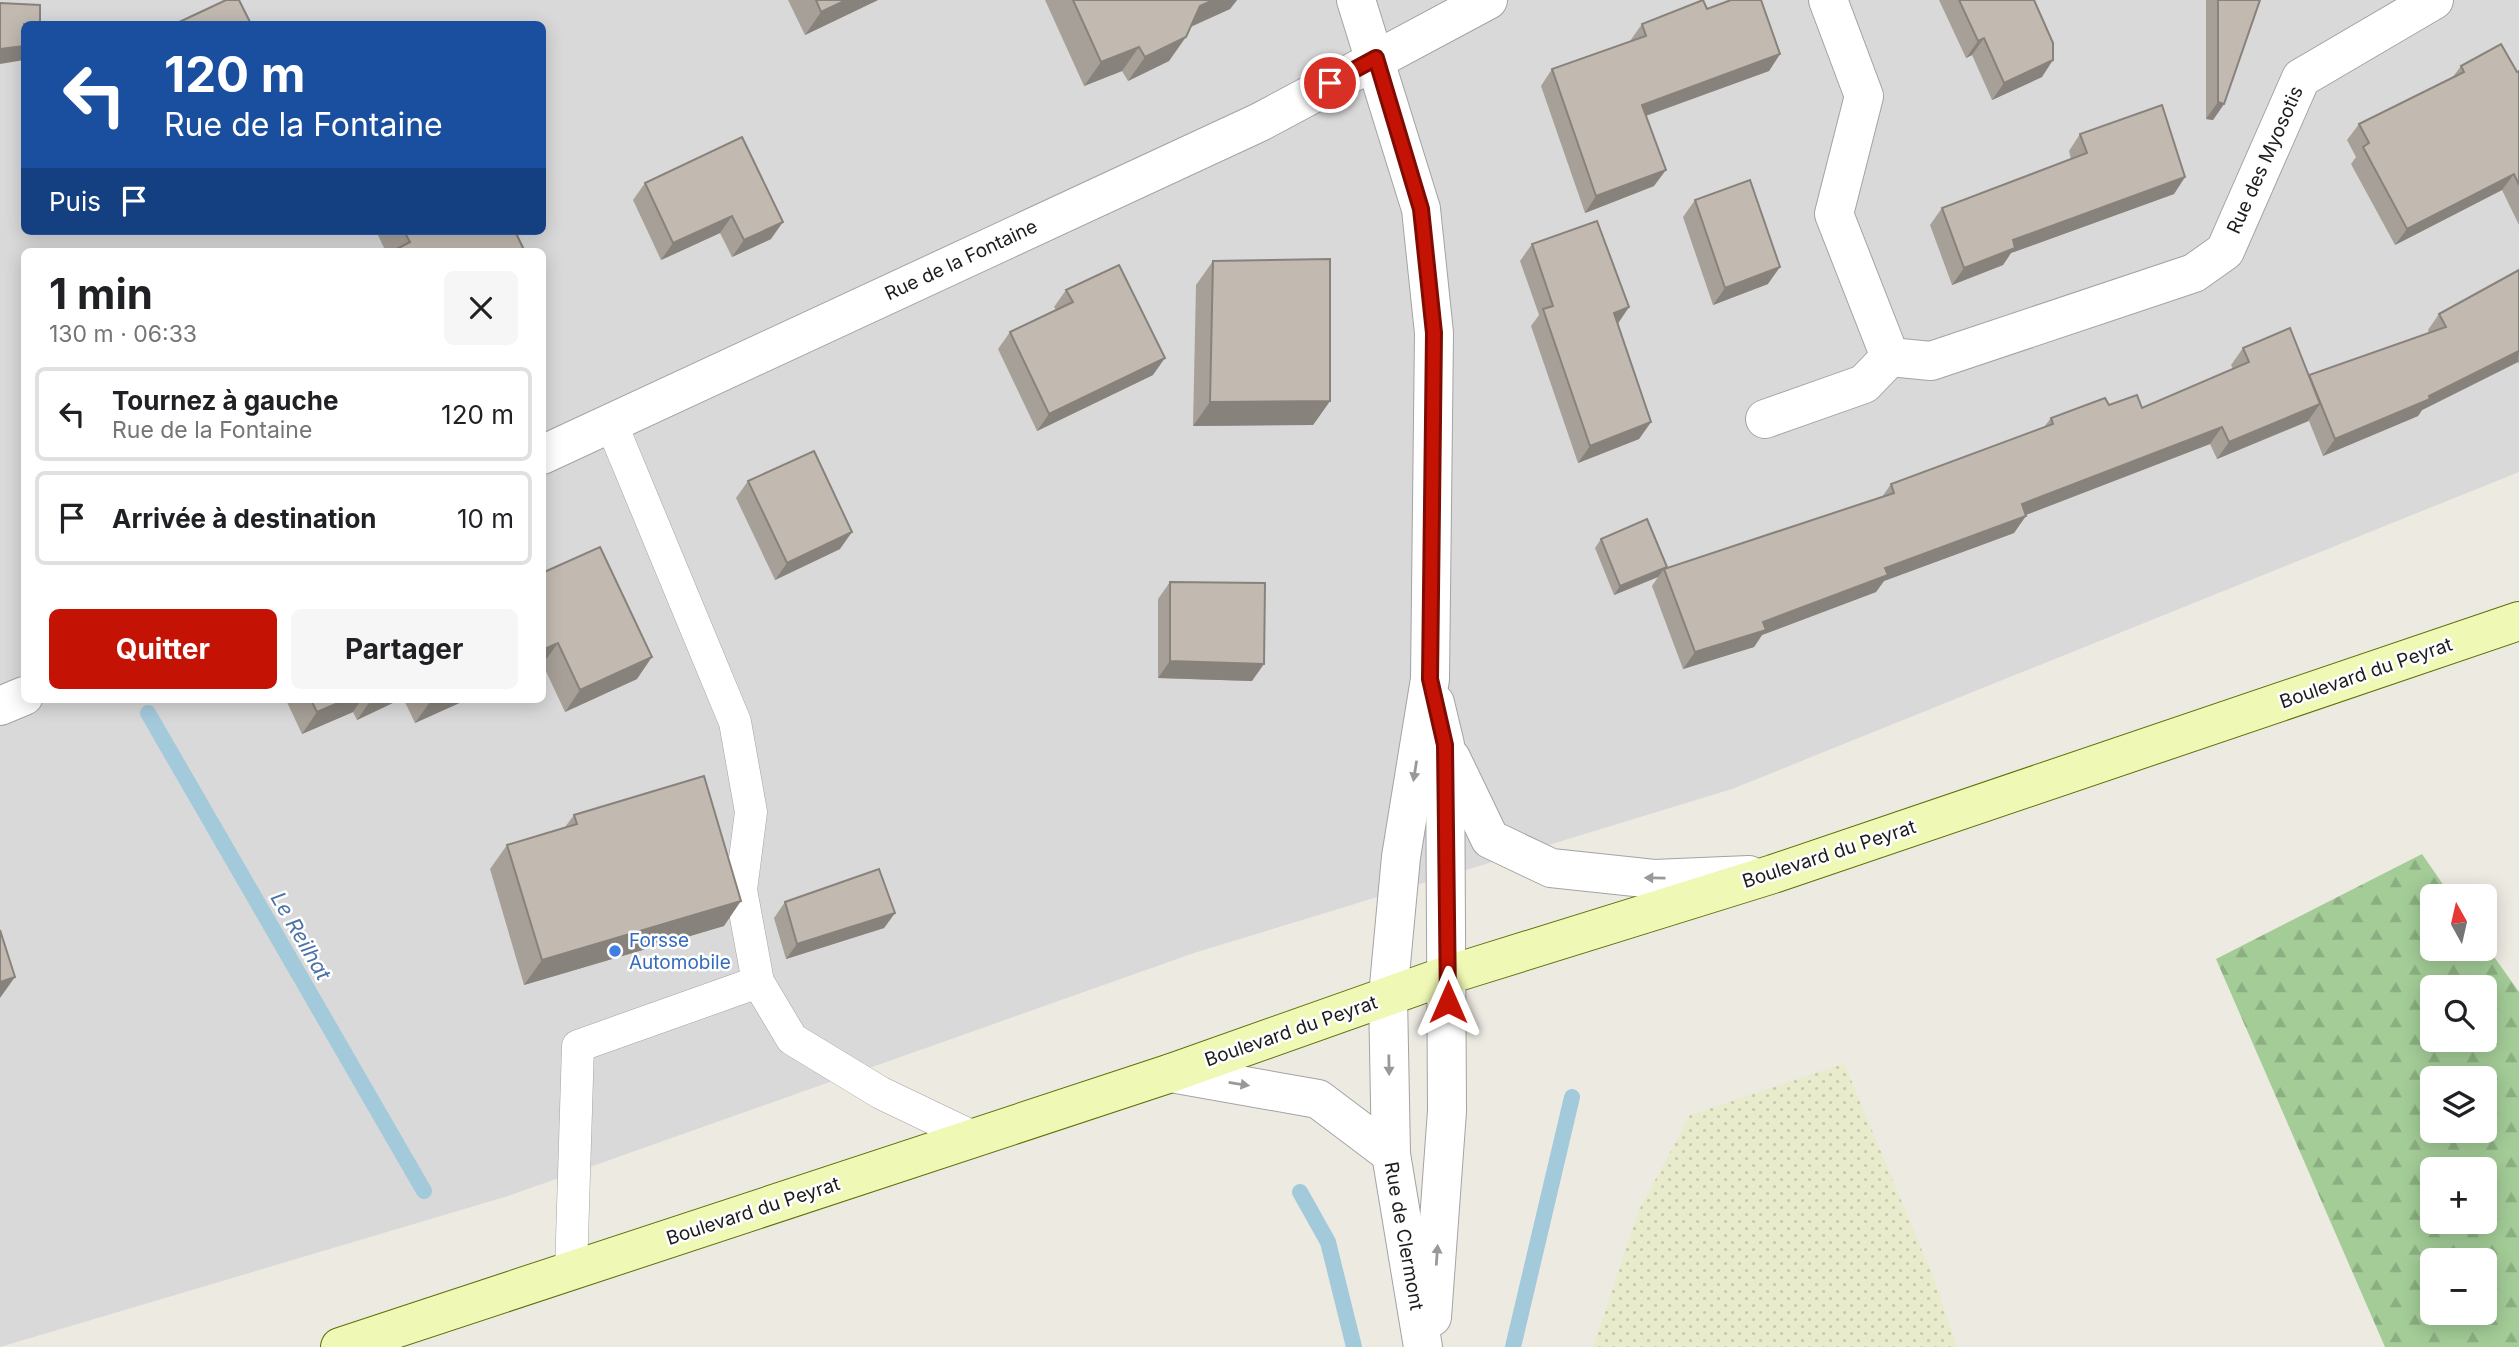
<!DOCTYPE html>
<html lang="fr">
<head>
<meta charset="utf-8">
<style>
  :root { --surface:#fff; --page:#f6f6f6; --text:#202124; --muted:#757577; --line:#e0e0e0; --accent:#c41304 }
  body { margin:0; font-family:Inter,sans-serif; background:var(--page); color:var(--text); height:100vh; display:flex; flex-direction:column; font-size:26px; white-space:nowrap }
  * { box-sizing:border-box; margin:0 }
  p { font-size:23px; color:var(--muted) }
  .icon { flex:none; width:38px; height:38px; fill:none; stroke:currentColor; stroke-width:2; stroke-linecap:round; stroke-linejoin:round }
  .map { position:relative; flex:1; overflow:hidden }
  .sheet { position:absolute; left:21px; top:248px; width:525px; height:455px; display:flex; flex-direction:column; background:var(--surface); border-radius:10px; box-shadow:0 4px 18px #0003 }
  .sheet>* { flex:none }
  .guide { position:absolute; left:21px; top:21px; width:525px; height:214px; border-radius:10px; box-shadow:0 4px 18px #0003; background:#1a4fa0; color:#fff; overflow:hidden }
  .needle { width:46px; rotate:352deg }
  .buttons { position:absolute; left:2420px; top:884px; display:grid; gap:14px }
  .buttons a { display:grid; place-items:center; width:77px; height:77px; border-radius:10px; background:var(--surface); box-shadow:0 4px 18px #0003; font-size:35px }
  .pin { position:absolute; display:grid; place-items:center; width:60px; height:60px; color:#fff; margin:-30px; border:4px solid #fff; border-radius:50%; box-shadow:0 2px 7px #0007 }
  .me { position:absolute; width:77px; margin:-38px; rotate:0deg; stroke-linejoin:round; filter:drop-shadow(0 0 5px #0008) }
  .turn { display:flex; align-items:center; gap:24px; height:147px; padding:0 28px; font-size:32px }
  .turn .icon { width:91px; height:91px; stroke-width:2.5 }
  .turn b { display:block; font-size:49px; line-height:60px }
  .then { display:flex; align-items:center; height:66px; padding:0 28px; background:#0003; gap:14px; font-size:26px }
  .round { display:grid; place-items:center; flex:none; width:74px; height:74px; border-radius:10px; background:var(--page) }
  .summary { display:flex; align-items:center; justify-content:space-between; height:119px; padding:0 28px }
  h1 { font-size:42px; font-weight:700; line-height:52px }
  .action { display:flex; gap:14px; margin-top:auto; padding:14px 28px }
  .action a { flex:1; height:80px; border-radius:10px; background:var(--accent); color:#fff; font-size:28px; font-weight:700; line-height:80px; text-align:center }
  .action a+a { background:var(--page); color:var(--text) }
  ul { padding:0; list-style:none }
  li { display:flex; align-items:center; gap:21px; height:94px; margin:0 14px 10px; padding:0 14px; border:4px solid var(--line); border-radius:10px }
  li div { flex:1 }
  li b { display:block; font-size:26px }
  li em { font-style:normal }
  .map>svg:first-child { display:block }
  .residential { fill:#dad9d9; fill-rule:evenodd }
  .farmland { fill:url(#farmland-dots) }
  .forest { fill:url(#forest-firs); fill-rule:evenodd }
  .lines { fill:none; stroke-linecap:round; stroke-linejoin:round }
  .stream { stroke:#a3cadb; stroke-width:16 }
  .lane-casing { stroke:#a3a3a3; stroke-width:33 }
  .street-casing { stroke:#a3a3a3; stroke-width:40 }
  .secondary-casing { stroke:#5c7007; stroke-width:40 }
  .lane { stroke:#fff; stroke-width:32 }
  .street { stroke:#fff; stroke-width:38 }
  .secondary { stroke:#eff8b5; stroke-width:38 }
  .wall { fill:#a7a098 }
  .shaded-wall { fill:#88827c }
  .building { fill:#c2bab1; stroke:#88827c; stroke-width:2 }
  .oneway { fill:#999 }
  .route-casing { stroke:#7f0c03; stroke-width:18 }
  .route { stroke:#c41304; stroke-width:12 }
  .shop-dot { fill:#3f7fe0; stroke:#fff; stroke-width:2.5 }
  .labels { text-anchor:middle; dominant-baseline:central; stroke-width:5; stroke-linejoin:round; paint-order:stroke }
  .street-label { font-size:19px; fill:#1c1c1c; stroke:#fff }
  .shop-label { font-size:19px; fill:#366cbe; stroke:#fff; text-anchor:start }
  .water-label { font-size:21px; font-style:italic; fill:#4b73a9; stroke:#fff }
</style>
</head>
<body>
<div class="map">
<svg width="2519" height="1347" viewBox="0 0 2519 1347">
  <defs>
    <pattern id="farmland-dots" width="8" height="8" patternUnits="userSpaceOnUse" patternTransform="scale(1.75)"><rect width="8" height="8" fill="#e8eccd"/><path d="M2 2h.1M6 6h.1" fill="none" stroke="#c6caaf" stroke-width="1.8" stroke-linecap="round"/></pattern>
    <pattern id="forest-firs" width="22" height="20" patternUnits="userSpaceOnUse" patternTransform="scale(1.75)"><rect width="22" height="20" fill="#a3cc97"/><path d="M5 1l3.5 6h-7zM16 11l3.5 6h-7z" fill="#8caf82"/></pattern>
  </defs>
  <rect width="100%" height="100%" fill="#edeae2"/>
  <path class="residential" d="M0 0H2519V472L1732 789 1194 953 508 1196 0 1347ZM24 24H542V231H24ZM24 252H542V700H24Z"/>
  <path class="farmland" d="M1844 1063 1936 1284 1957 1347H1593L1638 1212 1690 1115Z"/>
  <path class="forest" d="M2422 854 2451 896H2432V948H2485V944L2519 992V1347H2385L2216 959ZM2432 987H2485V1040H2432ZM2432 1078H2485V1130H2432ZM2432 1169H2485V1222H2432ZM2432 1260H2485V1312H2432Z"/>
  <g class="lines">
    <g class="stream">
      <path d="M148 713 424 1191"/>
      <path d="M1300 1192 1328 1242 1354 1347"/>
      <path d="M1513 1347 1572 1097"/>
    </g>
    <defs>
      <g id="lane">
        <path d="M611 423 735 722 751 812 741 890 758 982 792 1039 881 1093 975 1138"/>
        <path d="M571 1271 578 1046 758 982"/>
      </g>
      <g id="street">
        <path d="M1356 0 1421 209 1434 333 1430 679 1401 857 1388 996 1391 1154 1423 1347"/>
        <path d="M1828 0 1864 96 1834 214 1890 357 1931 361 2194 273 2225 251 2301 78 2434 0"/>
        <path d="M1765 419 1864 384 1890 357"/>
        <path d="M542 455 1260 122 1488 0"/>
        <path d="M0 706 24 696"/>
        <path d="M1451 758 1490 839 1551 868 1654 879 1749 875"/>
        <path d="M1171 1073 1318 1099 1391 1154"/>
        <path d="M1432 1317 1447 1111 1445 745 1435 703"/>
      </g>
      <path id="secondary" d="M340 1347 1171 1073 1448 975 1773 874 2519 621"/>
    </defs>
    <use href="#lane" class="lane-casing"/>
    <use href="#street" class="street-casing"/>
    <use href="#secondary" class="secondary-casing"/>
    <use href="#lane" class="lane"/>
    <use href="#street" class="street"/>
    <use href="#secondary" class="secondary"/>
  </g>
  <g class="wall">
    <path d="M788 0H878L805 35Z"/>
    <path d="M1045 0H1237L1230 9 1191 27 1169 61 1128 81 1122 71 1084 86Z"/>
    <path d="M1939 0H2034L2042 77 1992 100 1972 55 1966 58Z"/>
    <path d="M2206 0H2260L2224 104 2213 120 2206 119Z"/>
    <path d="M1707 9 1780 54 1769 71 1646 116 1654 186 1585 213 1541 86 1552 69 1630 41 1642 24Z"/>
    <path d="M2461 66 2517 72 2519 71V225L2502 190 2395 245 2351 164 2356 157 2347 140 2359 124 2452 78Z"/>
    <path d="M2080 134 2185 177 2174 194 2011 253 2003 265 1952 285 1930 225 1942 208 2071 159 2069 151Z"/>
    <path d="M742 137 771 239 732 257 720 233 661 260 633 200 645 183Z"/>
    <path d="M1695 200 1768 284 1713 305 1683 217Z"/>
    <path d="M376 231H515L525 252H386Z"/>
    <path d="M1532 244 1629 307 1618 324 1651 422 1639 439 1578 463 1531 326 1539 315 1520 261Z"/>
    <path d="M1213 261 1330 401 1313 425 1193 426 1196 285Z"/>
    <path d="M2519 270V364L2518 362 2422 410 2418 416 2323 456 2309 421 2217 459 2210 444 2026 515 2014 533 1884 581 1876 592 1762 635 1754 647 1683 669 1652 586 1658 577 1614 595 1595 548 1601 539 1666 568 1882 497 1891 484 2044 427 2051 418 2109 405 2142 408 2233 369 2231 365 2243 348 2309 375 2429 333 2428 330 2439 314Z"/>
    <path d="M1066 290 1153 375 1037 431 998 349 1010 332 1056 310 1054 307Z"/>
    <path d="M748 481 840 549 775 580 736 498Z"/>
    <path d="M542 573 637 679 565 712 543 665Z"/>
    <path d="M1170 582 1252 681 1158 678V599Z"/>
    <path d="M286 700H399L357 720 353 712 302 734Z"/>
    <path d="M404 700H466L415 723Z"/>
    <path d="M574 815 724 926 524 985 490 869 507 845 565 827Z"/>
    <path d="M785 902 895 913 884 928 786 959 774 918Z"/>
  </g>
  <g class="shaded-wall">
    <path d="M846 0H878L805 35 821 12Z"/>
    <path d="M1213 0H1237L1230 9 1183 30 1200 6Z"/>
    <path d="M1186 37 1169 61 1128 81 1145 57Z"/>
    <path d="M1984 38 1972 55 1966 58 1978 41Z"/>
    <path d="M24 46V60L0 64V49Z"/>
    <path d="M1139 47 1122 71 1084 86 1101 62Z"/>
    <path d="M1780 54 1769 71 1631 121 1642 105Z"/>
    <path d="M2053 60 2042 77 1992 100 2004 83Z"/>
    <path d="M2218 102 2224 104 2213 120 2206 119Z"/>
    <path d="M1666 170 1654 186 1585 213 1596 196Z"/>
    <path d="M2514 174 2502 190 2395 245 2407 229Z"/>
    <path d="M2185 177 2174 194 2011 253 2003 265 1952 285 1964 268 2013 240Z"/>
    <path d="M732 216 720 233 661 260 673 243Z"/>
    <path d="M783 222 771 239 732 257 744 240Z"/>
    <path d="M1780 267 1768 284 1713 305 1725 288Z"/>
    <path d="M1629 307 1617 324 1614 313Z"/>
    <path d="M2519 351 2518 362 2422 410 2418 416 2323 456 2335 439 2429 396Z"/>
    <path d="M1165 358 1153 375 1037 431 1049 414Z"/>
    <path d="M1330 401 1313 425 1193 426 1210 402Z"/>
    <path d="M2320 404 2308 421 2217 459 2229 442Z"/>
    <path d="M1651 422 1639 439 1578 463 1590 446Z"/>
    <path d="M2222 427 2210 444 2010 521 2022 504Z"/>
    <path d="M2026 516 2014 533 1884 581 1876 592 1762 635 1754 647 1683 669 1695 652 1885 568Z"/>
    <path d="M852 532 840 549 775 580 787 563Z"/>
    <path d="M1667 567 1664 569 1658 577 1614 595 1620 586Z"/>
    <path d="M558 643 542 665V650Z"/>
    <path d="M652 657 637 679 565 712 580 690Z"/>
    <path d="M1170 661 1264 664 1252 681 1158 678Z"/>
    <path d="M345 700H361L353 712 302 734 317 712Z"/>
    <path d="M371 700H399L357 720Z"/>
    <path d="M434 700H466L415 723 430 702Z"/>
    <path d="M741 901 724 926 524 985 542 960Z"/>
    <path d="M895 913 884 928 786 959 797 944Z"/>
    <path d="M15 977 0 998V982Z"/>
  </g>
  <g class="building">
    <path d="M226 0H239L251 24H175Z"/>
    <path d="M816 0H846L821 12Z"/>
    <path d="M1073 0H1213L1200 6 1186 37 1145 57 1139 47 1101 62Z"/>
    <path d="M1703 0 1707 9 1731 0H1761L1780 54 1642 105 1666 170 1596 196 1552 69 1646 36 1642 24Z"/>
    <path d="M1959 0H2034L2053 43V60L2004 83 1984 38 1978 41Z"/>
    <path d="M2218 0H2260L2224 104 2218 102Z"/>
    <path d="M0 3 40 5V24H24V46L0 49Z"/>
    <path d="M2501 44 2517 72 2519 71V185L2514 174 2407 229 2363 147 2369 143 2359 124 2464 72 2461 66Z"/>
    <path d="M2162 105 2185 177 2013 240 2015 248 1964 268 1942 208 2087 153 2080 134Z"/>
    <path d="M742 137 783 222 744 240 732 216 673 243 645 183Z"/>
    <path d="M1750 180 1780 267 1725 288 1695 200Z"/>
    <path d="M1597 221 1629 307 1614 313 1651 422 1590 446 1543 309 1553 306 1532 244Z"/>
    <path d="M404 231H515L525 252H391L410 242Z"/>
    <path d="M1330 259V401L1210 402 1213 261Z"/>
    <path d="M1119 265 1165 358 1049 414 1010 332 1073 302 1066 290Z"/>
    <path d="M2519 270V351L2429 396 2430 399 2335 439 2309 375 2446 327 2439 314Z"/>
    <path d="M2290 328 2320 404 2229 442 2222 427 2022 504 2026 516 1885 568 1888 575 1763 622 1766 630 1695 652 1664 569 1894 493 1891 484 2053 424 2051 418 2105 398 2109 405 2137 395 2142 408 2249 362 2243 348Z"/>
    <path d="M814 451 852 532 787 563 748 481Z"/>
    <path d="M1647 519 1667 567 1620 586 1601 539Z"/>
    <path d="M600 547 652 657 580 690 558 643 542 650V573Z"/>
    <path d="M1170 582 1265 583 1264 664 1170 661Z"/>
    <path d="M311 700H345L317 712Z"/>
    <path d="M704 776 741 901 542 960 507 845 577 824 574 815Z"/>
    <path d="M879 869 895 913 797 944 785 902Z"/>
    <path d="M0 930 15 977 0 982Z"/>
  </g>
  <defs><path id="oneway-solid" d="M-6-.8H1V-3.2L6.5 0L1 3.2V.8H-6Z" transform="scale(1.75)"/></defs>
  <g class="oneway">
    <use href="#oneway-solid" transform="translate(1415 771) rotate(99)"/>
    <use href="#oneway-solid" transform="translate(1655 878) rotate(-179)"/>
    <use href="#oneway-solid" transform="translate(1389 1065) rotate(89)"/>
    <use href="#oneway-solid" transform="translate(1239 1084) rotate(9)"/>
    <use href="#oneway-solid" transform="translate(1437 1255) rotate(-86)"/>
  </g>
  <g class="lines">
    <defs>
      <path id="route" d="M1330 83 1376 58 1421 209 1434 333 1430 679 1445 745 1448 1002"/>
    </defs>
    <use href="#route" class="route-casing"/>
    <use href="#route" class="route"/>
  </g>
  <circle class="shop-dot" cx="615" cy="951" r="7"/>
  <g class="labels">
    <g class="street-label">
      <text transform="translate(2265 160) rotate(-66)">Rue des Myosotis</text>
      <text transform="translate(961 260) rotate(-25)">Rue de la Fontaine</text>
      <text transform="translate(2366 673) rotate(-19)">Boulevard du Peyrat</text>
      <text transform="translate(1829 854) rotate(-18)">Boulevard du Peyrat</text>
      <text transform="translate(1291 1031) rotate(-19)">Boulevard du Peyrat</text>
      <text transform="translate(753 1211) rotate(-18)">Boulevard du Peyrat</text>
      <text transform="translate(1404 1236) rotate(80)">Rue de Clermont</text>
    </g>
    <g class="shop-label">
      <text x="629" y="940">Forsse<tspan x="629" dy="22">Automobile</tspan></text>
    </g>
    <g class="water-label">
      <text transform="translate(301 936) rotate(60)">Le Reilhat</text>
    </g>
  </g>
</svg>
<div class="buttons">
<a><svg class="needle" viewBox="-14 -14 28 28"><path d="M0-13l5 13h-10z" fill="#e53935"/><path d="M0 13l5-13h-10z" fill="#757577"/></svg></a>
<a><svg class="icon" aria-label="search" viewBox="0 0 24 24"><circle cx="10" cy="10" r="6"/><path d="M15 15l6 6"/></svg></a>
<a><svg class="icon" aria-label="layers" viewBox="0 0 24 24"><path d="M12 4l9 5-9 5-9-5zM3 14l9 5 9-5"/></svg></a>
<a>+</a>
<a>−</a>
</div>
<div class="pin" style="left:1330px;top:83px;background:#d93025"><svg class="icon" aria-label="arrive" viewBox="0 0 24 24"><path d="M6 21V4h12l-3 4 3 4H6"/></svg></div>
<svg class="me" style="left:1448px;top:1002px" viewBox="-20 -20 40 40"><path d="M0-17L14 15 0 8-14 15z" fill="#c41304" stroke="#fff" stroke-width="4"/></svg>
<div class="guide">
<div class="turn"><svg class="icon" aria-label="left" viewBox="0 0 24 24"><path d="M17 20v-9H6M10 6l-5 5 5 5"/></svg><div><b>120 m</b>Rue de la Fontaine</div></div>
<div class="then">Puis<svg class="icon" aria-label="arrive" viewBox="0 0 24 24"><path d="M6 21V4h12l-3 4 3 4H6"/></svg></div>
</div>
<section class="sheet">
<div class="summary"><div><h1>1 min</h1><p>130 m · 06:33</p></div><a class="round"><svg class="icon" aria-label="close" viewBox="0 0 24 24"><path d="M6 6l12 12M18 6L6 18"/></svg></a></div>
<ul>
<li><svg class="icon" aria-label="left" viewBox="0 0 24 24"><path d="M17 20v-9H6M10 6l-5 5 5 5"/></svg><div><b>Tournez à gauche</b><p>Rue de la Fontaine</p></div><em>120 m</em></li>
<li><svg class="icon" aria-label="arrive" viewBox="0 0 24 24"><path d="M6 21V4h12l-3 4 3 4H6"/></svg><div><b>Arrivée à destination</b></div><em>10 m</em></li>
</ul>
<div class="action"><a>Quitter</a><a>Partager</a></div>
</section>
</div>
</body>
</html>
